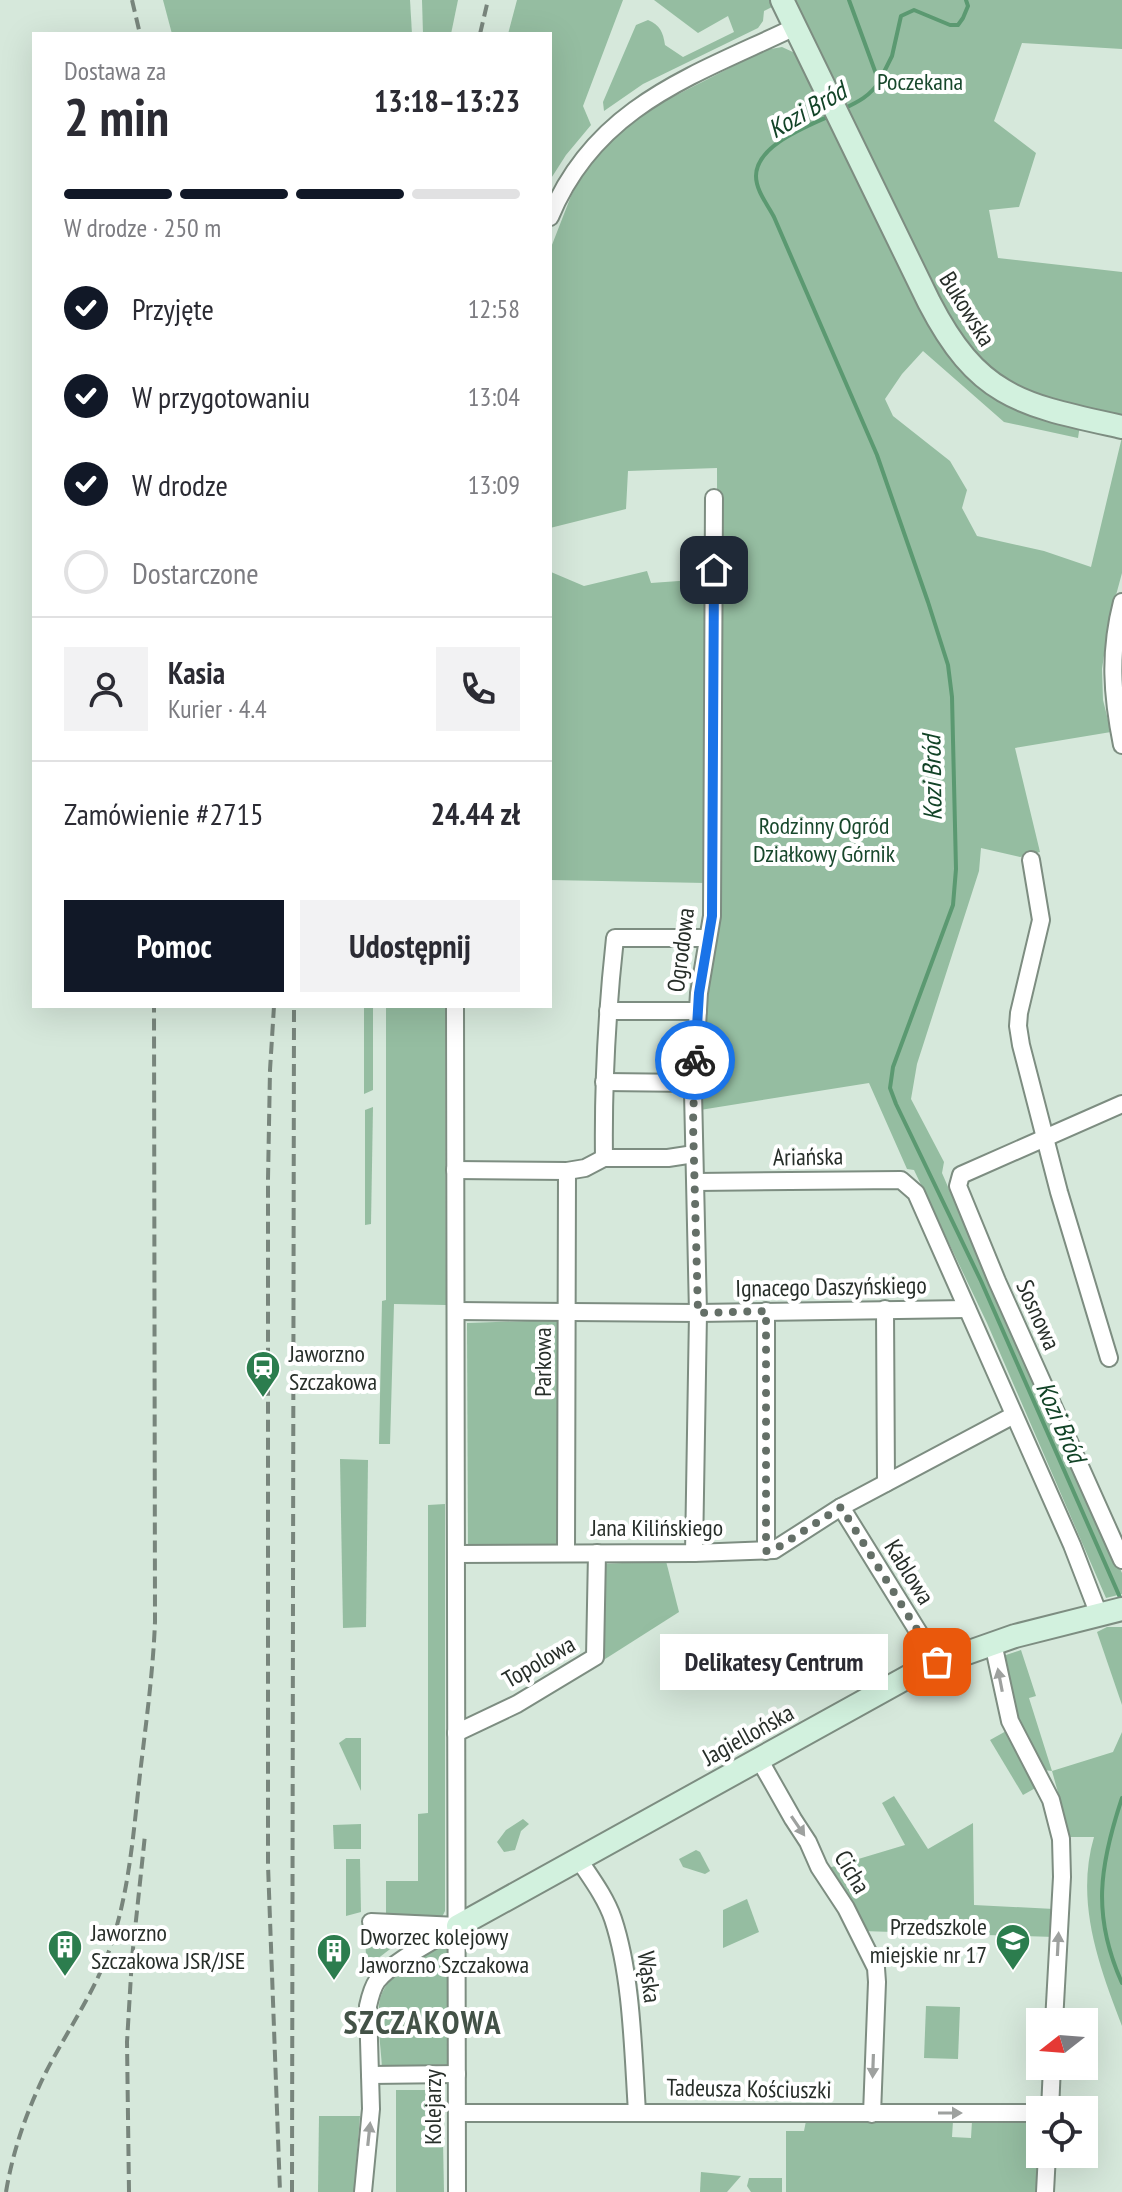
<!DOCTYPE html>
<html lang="pl">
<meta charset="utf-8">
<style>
body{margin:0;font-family:"PT Sans Narrow",sans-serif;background:#f2f2f3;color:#2b2b33;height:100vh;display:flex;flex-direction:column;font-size:30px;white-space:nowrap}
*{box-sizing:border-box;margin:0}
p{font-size:26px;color:#7c7c81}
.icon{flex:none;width:44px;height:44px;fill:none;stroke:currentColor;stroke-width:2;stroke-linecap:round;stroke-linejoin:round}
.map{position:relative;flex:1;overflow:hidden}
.details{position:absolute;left:32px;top:32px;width:520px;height:976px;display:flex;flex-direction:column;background:#fff;border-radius:0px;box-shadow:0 8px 32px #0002}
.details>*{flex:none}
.needle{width:52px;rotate:253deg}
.controls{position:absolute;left:1026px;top:2008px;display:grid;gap:16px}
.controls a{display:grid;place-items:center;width:72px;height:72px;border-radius:0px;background:#fff;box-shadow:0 8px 32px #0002;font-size:40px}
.pin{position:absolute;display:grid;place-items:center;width:68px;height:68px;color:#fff;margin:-34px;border-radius:16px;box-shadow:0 4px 12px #0006}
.courier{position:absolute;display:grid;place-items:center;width:80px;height:80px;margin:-40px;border:6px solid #1a73e8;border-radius:50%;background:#fff;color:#222;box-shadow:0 2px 10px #0007}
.bubble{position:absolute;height:56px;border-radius:0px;background:#fff;box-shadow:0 8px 32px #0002;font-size:26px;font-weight:700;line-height:56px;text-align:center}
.summary em{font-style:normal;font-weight:700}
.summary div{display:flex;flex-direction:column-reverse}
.summary{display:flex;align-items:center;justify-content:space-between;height:136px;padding:0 32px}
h1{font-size:52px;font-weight:700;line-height:60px}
.bar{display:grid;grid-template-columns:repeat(4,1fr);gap:12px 8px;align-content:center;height:96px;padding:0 32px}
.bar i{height:10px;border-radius:6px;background:#e1e1e2}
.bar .selected{background:#111827}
.bar p{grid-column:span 4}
.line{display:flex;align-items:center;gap:20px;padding:0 32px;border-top:2px solid #e1e1e2}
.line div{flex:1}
.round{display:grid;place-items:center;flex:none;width:84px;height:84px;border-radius:0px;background:#f2f2f3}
ol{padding:0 32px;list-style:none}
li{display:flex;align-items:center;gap:24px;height:88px}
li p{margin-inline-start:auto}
li .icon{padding:8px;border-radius:50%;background:#111827;color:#fff;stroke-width:4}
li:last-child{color:#7c7c81}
li i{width:44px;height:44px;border:4px solid #e1e1e2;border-radius:50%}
.action{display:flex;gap:16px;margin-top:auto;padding:16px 32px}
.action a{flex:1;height:92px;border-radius:0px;background:#111827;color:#fff;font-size:32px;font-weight:700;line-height:92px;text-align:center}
.action a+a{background:#f2f2f3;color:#2b2b33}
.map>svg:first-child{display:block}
</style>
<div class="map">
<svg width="1122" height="2192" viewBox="0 0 1122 2192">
<rect width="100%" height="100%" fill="#d6e8db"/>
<g fill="#95bda1">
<polygon points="163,0 410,0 412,34 172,34"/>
<polygon points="422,0 458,0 451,34 423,34"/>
<polygon points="517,0 623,0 583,106 591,125 566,155 550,180 550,34 508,34"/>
<path d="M654 0H786L764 11 763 21 758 28 643 84 604 111 603 102 636 25 648 20C660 25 663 32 665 45L683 57 734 32 728 16 698 33Z"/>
<polygon points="795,0 1122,0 1122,49 1022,43 994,121 1036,153 1019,207 989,210 998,258 1122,272 1122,421 1010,388 962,345 797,13"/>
<polygon points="782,47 795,53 806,66 950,354 1080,425 1078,438 1004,422 923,351 902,374 885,399 893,416 950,461 967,490 962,508 977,536 1044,551 1091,567 1122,437 1122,573 1109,621 1102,669 1103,700 1111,732 1015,748 1040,852 1020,857 981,848 979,871 917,1064 911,1099 944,1162 942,1173 961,1217 1122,1573 1122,1594 1106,1598 987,1323 914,1170 907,1169 869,1083 700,1110 705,982 718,918 717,468 628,471 626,509 550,528 550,250 571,196 583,172 600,152 620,131 647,110 765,50"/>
<polygon points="550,570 551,572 584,586 647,571 651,583 707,579 706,883 550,880"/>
<polygon points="364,1006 373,1006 373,1090 364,1094"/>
<polygon points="386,1006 445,1006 446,1305 394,1304 390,1444 379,1444 382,1301 386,1300"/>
<polygon points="373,1107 371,1224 365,1225 365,1110"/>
<polygon points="558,1320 560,1546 468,1547 467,1323"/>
<polygon points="340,1459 368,1460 366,1627 343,1628"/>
<polygon points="445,1504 445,1911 442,1917 386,1914 386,1881 418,1881 418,1814 428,1813 428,1505"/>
<polygon points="666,1561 679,1612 602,1661 600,1564"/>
<polygon points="1107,1627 1122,1627 1122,1705 1097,1632"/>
<path d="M1021 1650 1036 1696 1029 1698 1052 1771 1113 1752 1122 1732V2026C1099 1966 1075 1902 1094 1837H1068L1066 1821 1052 1771 1043 1770 1017 1720 1003 1656Z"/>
<polygon points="1008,1730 1039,1786 1023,1795 990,1740"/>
<polygon points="346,1738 361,1738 361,1791 339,1743"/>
<polygon points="894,1796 928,1849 973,1823 974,1905 1054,1909 1054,1937 862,1931 825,1869 905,1845 882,1803"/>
<polygon points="523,1819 529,1824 521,1831 515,1850 504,1852 497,1842 506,1830"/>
<polygon points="361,1824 361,1849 334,1849 333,1825"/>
<polygon points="696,1850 700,1852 710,1871 705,1874 683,1867 679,1859"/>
<polygon points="346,1859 360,1859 361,1912 346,1916"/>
<polygon points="747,1899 759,1932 723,1948 723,1910"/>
<path d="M377 1929 402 1930 407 1936 372 1963 369 1962C363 1952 365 1934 377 1929Z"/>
<path d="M450 1939 449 2064 382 2068C381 2048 377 2025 379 2005 383 1971 425 1955 450 1939Z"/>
<polygon points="926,2006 960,2007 958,2059 924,2058"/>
<polygon points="396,2090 442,2090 444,2192 396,2192"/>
<polygon points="319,2116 360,2116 354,2192 318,2192"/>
<path d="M806 2121H953L952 2137 971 2138 972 2121 1036 2122C1043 2142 1037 2171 1037 2192H786V2131H804Z"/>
<polygon points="701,2172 741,2176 727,2192 700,2192"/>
<polygon points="749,2178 782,2178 782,2192 751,2192 747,2186"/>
</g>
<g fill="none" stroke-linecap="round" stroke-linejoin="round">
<g stroke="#5b9971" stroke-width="4">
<polyline points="880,80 892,56 901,16 914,10 950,25 958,25 963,18 968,6 966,0"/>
<path d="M843 109C858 102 870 96 879 82L849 0"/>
<path d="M832 115C808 126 756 145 756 176 756 191 768 205 774 217L877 455 928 602 948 665 952 697 956 869 953 905 893 1067 890 1088 896 1104 981 1281 1122 1602"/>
<path d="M1122 1798C1099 1867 1092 1916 1122 1983"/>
</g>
<defs>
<g id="street">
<path d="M550 217C596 105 695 75 795 27"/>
<path d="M1122 602C1109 652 1112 695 1122 745"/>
<polyline points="1031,860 1041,920 1019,1013 1018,1026 1021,1045 1059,1192 1109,1358"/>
<polyline points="455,1006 457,2192"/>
<polyline points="608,1011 698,1011"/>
<polyline points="604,1082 694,1083"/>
<polyline points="1122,1104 961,1175 958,1186 997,1281 1122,1560"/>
<path d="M604 1158C603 1084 607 1011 615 938H708"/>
<polyline points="455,1170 567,1171 585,1168 604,1158 668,1158 694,1154"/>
<polyline points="696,1182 901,1180 916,1193 1072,1545 1099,1615"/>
<polyline points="885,1309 886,1483"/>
<polyline points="457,1311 698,1313 967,1309"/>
<polyline points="766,1311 766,1551"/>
<polyline points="841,1507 937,1662"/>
<polyline points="566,1553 567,1171"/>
<polyline points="694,1553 698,1313 693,1092 699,993 712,916 714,498"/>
<polyline points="457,1554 694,1553 774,1550 841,1507 1014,1415"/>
<polyline points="993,1643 1010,1721 1051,1800 1061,1839 1062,1877 1054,2022"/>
<polyline points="456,1733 517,1704 595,1657 597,1553"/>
<polyline points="759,1759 793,1819 808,1842 819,1867 846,1908 876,1968 877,1982 872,2114"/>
<path d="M579 1860C591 1878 606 1898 613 1919 632 1976 633 2052 637 2112"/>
<polyline points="371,1922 458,1926"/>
<polyline points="370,2075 457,2074"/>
<polyline points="1050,2110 1052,2066"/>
<polyline points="457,2113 1040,2113"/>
<path d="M363 2192 371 2109 368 2006C370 1997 372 1988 377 1981 393 1961 435 1940 458 1926"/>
<polyline points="1045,2192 1047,2154"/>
</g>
<g id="secondary">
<path d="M782 0 929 302C979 399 1023 405 1122 427"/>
<polyline points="458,1926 924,1668 1015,1636 1122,1609"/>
</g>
</defs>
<use href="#street" stroke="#7d8d81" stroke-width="20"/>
<use href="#secondary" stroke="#7d8d81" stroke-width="26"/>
<use href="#street" stroke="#fff" stroke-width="16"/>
<use href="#secondary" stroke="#d2f1de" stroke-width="22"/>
<g stroke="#78857c" stroke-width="4" stroke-dasharray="12 6" stroke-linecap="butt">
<polyline points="132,0 140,34"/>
<polyline points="480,34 488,0"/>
<polyline points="274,1006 270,1070 268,1179 268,1865 280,2192"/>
<path d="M6 2192C13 2150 27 2110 46 2072 66 2033 90 1999 106 1959 129 1899 133 1836 140 1774 146 1723 153 1673 155 1622L154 1006"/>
<polyline points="129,2192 127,2042 132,1958 145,1835"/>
<polyline points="292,2192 294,1006"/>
</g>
</g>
<defs><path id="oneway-solid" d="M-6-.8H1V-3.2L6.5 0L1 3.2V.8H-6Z" transform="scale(2)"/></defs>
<g fill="#9ea19f">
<use href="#oneway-solid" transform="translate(1000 1680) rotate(-101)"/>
<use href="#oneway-solid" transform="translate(798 1826) rotate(56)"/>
<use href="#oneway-solid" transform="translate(1058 1944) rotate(-87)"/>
<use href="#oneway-solid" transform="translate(873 2066) rotate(92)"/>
<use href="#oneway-solid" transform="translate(950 2113)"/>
<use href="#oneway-solid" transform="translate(369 2134) rotate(-84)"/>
</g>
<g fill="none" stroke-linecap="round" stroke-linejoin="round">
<polyline stroke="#646f67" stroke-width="8" stroke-dasharray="0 14.4" points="695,1060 693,1123 698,1313 766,1311 766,1551 774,1550 841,1507 937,1662"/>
<polyline stroke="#1a73e8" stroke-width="10" points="695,1060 699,993 712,916 714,570"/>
</g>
<defs>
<symbol id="station-pin" viewBox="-11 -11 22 30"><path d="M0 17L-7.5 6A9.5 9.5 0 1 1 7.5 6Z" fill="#2c7d4e" stroke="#fff"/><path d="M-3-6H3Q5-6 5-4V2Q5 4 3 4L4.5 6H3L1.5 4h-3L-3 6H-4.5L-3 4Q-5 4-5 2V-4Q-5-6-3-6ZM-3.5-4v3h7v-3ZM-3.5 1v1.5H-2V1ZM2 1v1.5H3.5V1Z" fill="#fff"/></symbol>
<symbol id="school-pin" viewBox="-11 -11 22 30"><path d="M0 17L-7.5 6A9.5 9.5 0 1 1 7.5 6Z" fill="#2c7d4e" stroke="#fff"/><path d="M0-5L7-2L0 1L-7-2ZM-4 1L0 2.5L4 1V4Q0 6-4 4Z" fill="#fff"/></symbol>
<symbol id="building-pin" viewBox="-11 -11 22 30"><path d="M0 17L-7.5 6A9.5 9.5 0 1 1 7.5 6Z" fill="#2c7d4e" stroke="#fff"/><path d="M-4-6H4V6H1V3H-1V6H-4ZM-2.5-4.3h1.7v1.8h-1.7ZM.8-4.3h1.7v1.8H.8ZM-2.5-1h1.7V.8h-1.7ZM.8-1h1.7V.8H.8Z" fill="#fff"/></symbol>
</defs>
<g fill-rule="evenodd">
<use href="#station-pin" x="243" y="1348" width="40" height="54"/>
<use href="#school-pin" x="993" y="1921" width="40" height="54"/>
<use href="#building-pin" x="45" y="1927" width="40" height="54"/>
<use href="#building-pin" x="314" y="1931" width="40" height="54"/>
</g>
<g text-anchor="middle" stroke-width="8" stroke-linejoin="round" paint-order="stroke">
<g font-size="24" fill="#18482c" stroke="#fff">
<text x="920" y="90">Poczekana</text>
<text x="824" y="834">Rodzinny Ogród<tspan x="824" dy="28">Działkowy Górnik</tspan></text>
</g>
<g font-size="24" fill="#272e29" stroke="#fff">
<text transform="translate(967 309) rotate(58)" y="8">Bukowska</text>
<text transform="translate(681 950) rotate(-83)" y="8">Ogrodowa</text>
<text transform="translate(808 1157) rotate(-1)" y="8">Ariańska</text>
<text transform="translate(831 1287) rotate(-1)" y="8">Ignacego Daszyńskiego</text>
<text transform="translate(1038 1315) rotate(66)" y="8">Sosnowa</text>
<text transform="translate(543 1362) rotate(-90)" y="8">Parkowa</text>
<text x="657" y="1536">Jana Kilińskiego</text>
<text transform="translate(909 1572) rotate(58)" y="8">Kablowa</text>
<text transform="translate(539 1662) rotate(-30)" y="8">Topolowa</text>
<text transform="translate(748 1735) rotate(-29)" y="8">Jagiellońska</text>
<text transform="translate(852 1872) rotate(59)" y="8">Cicha</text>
<text transform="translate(649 1977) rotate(82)" y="8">Wąska</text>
<text transform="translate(749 2089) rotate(1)" y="8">Tadeusza Kościuszki</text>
<text transform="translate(433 2107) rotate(-90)" y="8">Kolejarzy</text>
</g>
<g font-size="24" fill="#272e29" stroke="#fff" text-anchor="start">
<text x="289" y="1362">Jaworzno<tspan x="289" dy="28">Szczakowa</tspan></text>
<text x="987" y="1935" text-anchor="end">Przedszkole<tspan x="987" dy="28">miejskie nr 17</tspan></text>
<text x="91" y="1941">Jaworzno<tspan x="91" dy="28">Szczakowa JSR/JSE</tspan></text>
<text x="360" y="1945">Dworzec kolejowy<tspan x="360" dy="28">Jaworzno Szczakowa</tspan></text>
</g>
<g font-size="26" font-style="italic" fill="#124327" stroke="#fff">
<text transform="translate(807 110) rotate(-30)" y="9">Kozi Bród</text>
<text transform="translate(932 778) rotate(-91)" y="9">Kozi Bród</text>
<text transform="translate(1061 1422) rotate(66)" y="9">Kozi Bród</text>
</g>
<g font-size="32" font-weight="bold" letter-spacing="2" fill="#435247" stroke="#fff">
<text x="423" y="2034">SZCZAKOWA</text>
</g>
</g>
</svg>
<div class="controls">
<a><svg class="needle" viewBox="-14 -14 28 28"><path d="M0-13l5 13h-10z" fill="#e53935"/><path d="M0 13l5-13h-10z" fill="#7c7c81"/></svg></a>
<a><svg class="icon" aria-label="locate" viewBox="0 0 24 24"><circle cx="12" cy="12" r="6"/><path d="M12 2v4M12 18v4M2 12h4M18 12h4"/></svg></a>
</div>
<div class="pin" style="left:937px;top:1662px;background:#ea580c"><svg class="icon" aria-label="bag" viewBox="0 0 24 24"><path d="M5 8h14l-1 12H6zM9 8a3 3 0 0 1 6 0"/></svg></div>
<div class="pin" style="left:714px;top:570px;background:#1f2937"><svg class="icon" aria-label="home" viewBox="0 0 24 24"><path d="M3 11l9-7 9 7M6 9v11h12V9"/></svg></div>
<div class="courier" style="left:695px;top:1060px"><svg class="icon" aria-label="bike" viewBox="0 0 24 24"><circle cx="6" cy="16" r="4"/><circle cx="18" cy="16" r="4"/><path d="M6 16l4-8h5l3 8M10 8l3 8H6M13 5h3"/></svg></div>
<div class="bubble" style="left:660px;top:1634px;width:228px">Delikatesy Centrum</div>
<section class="details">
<div class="summary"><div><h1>2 min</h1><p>Dostawa za</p></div><em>13:18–13:23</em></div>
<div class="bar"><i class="selected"></i><i class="selected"></i><i class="selected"></i><i></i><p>W drodze · 250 m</p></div>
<ol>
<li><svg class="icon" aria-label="check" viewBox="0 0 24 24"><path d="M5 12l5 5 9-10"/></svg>Przyjęte<p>12:58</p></li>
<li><svg class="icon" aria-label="check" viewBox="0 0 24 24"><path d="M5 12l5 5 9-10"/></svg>W przygotowaniu<p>13:04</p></li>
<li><svg class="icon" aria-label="check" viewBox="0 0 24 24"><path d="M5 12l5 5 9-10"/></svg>W drodze<p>13:09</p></li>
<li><i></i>Dostarczone</li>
</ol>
<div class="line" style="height:144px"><a class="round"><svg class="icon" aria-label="person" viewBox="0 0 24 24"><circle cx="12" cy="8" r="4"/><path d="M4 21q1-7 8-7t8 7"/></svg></a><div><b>Kasia</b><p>Kurier · 4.4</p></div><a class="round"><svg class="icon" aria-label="phone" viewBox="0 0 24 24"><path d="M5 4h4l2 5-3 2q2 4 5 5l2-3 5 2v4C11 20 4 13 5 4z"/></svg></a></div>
<div class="line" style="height:104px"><div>Zamówienie #2715</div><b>24.44 zł</b></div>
<div class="action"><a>Pomoc</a><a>Udostępnij</a></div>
</section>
</div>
